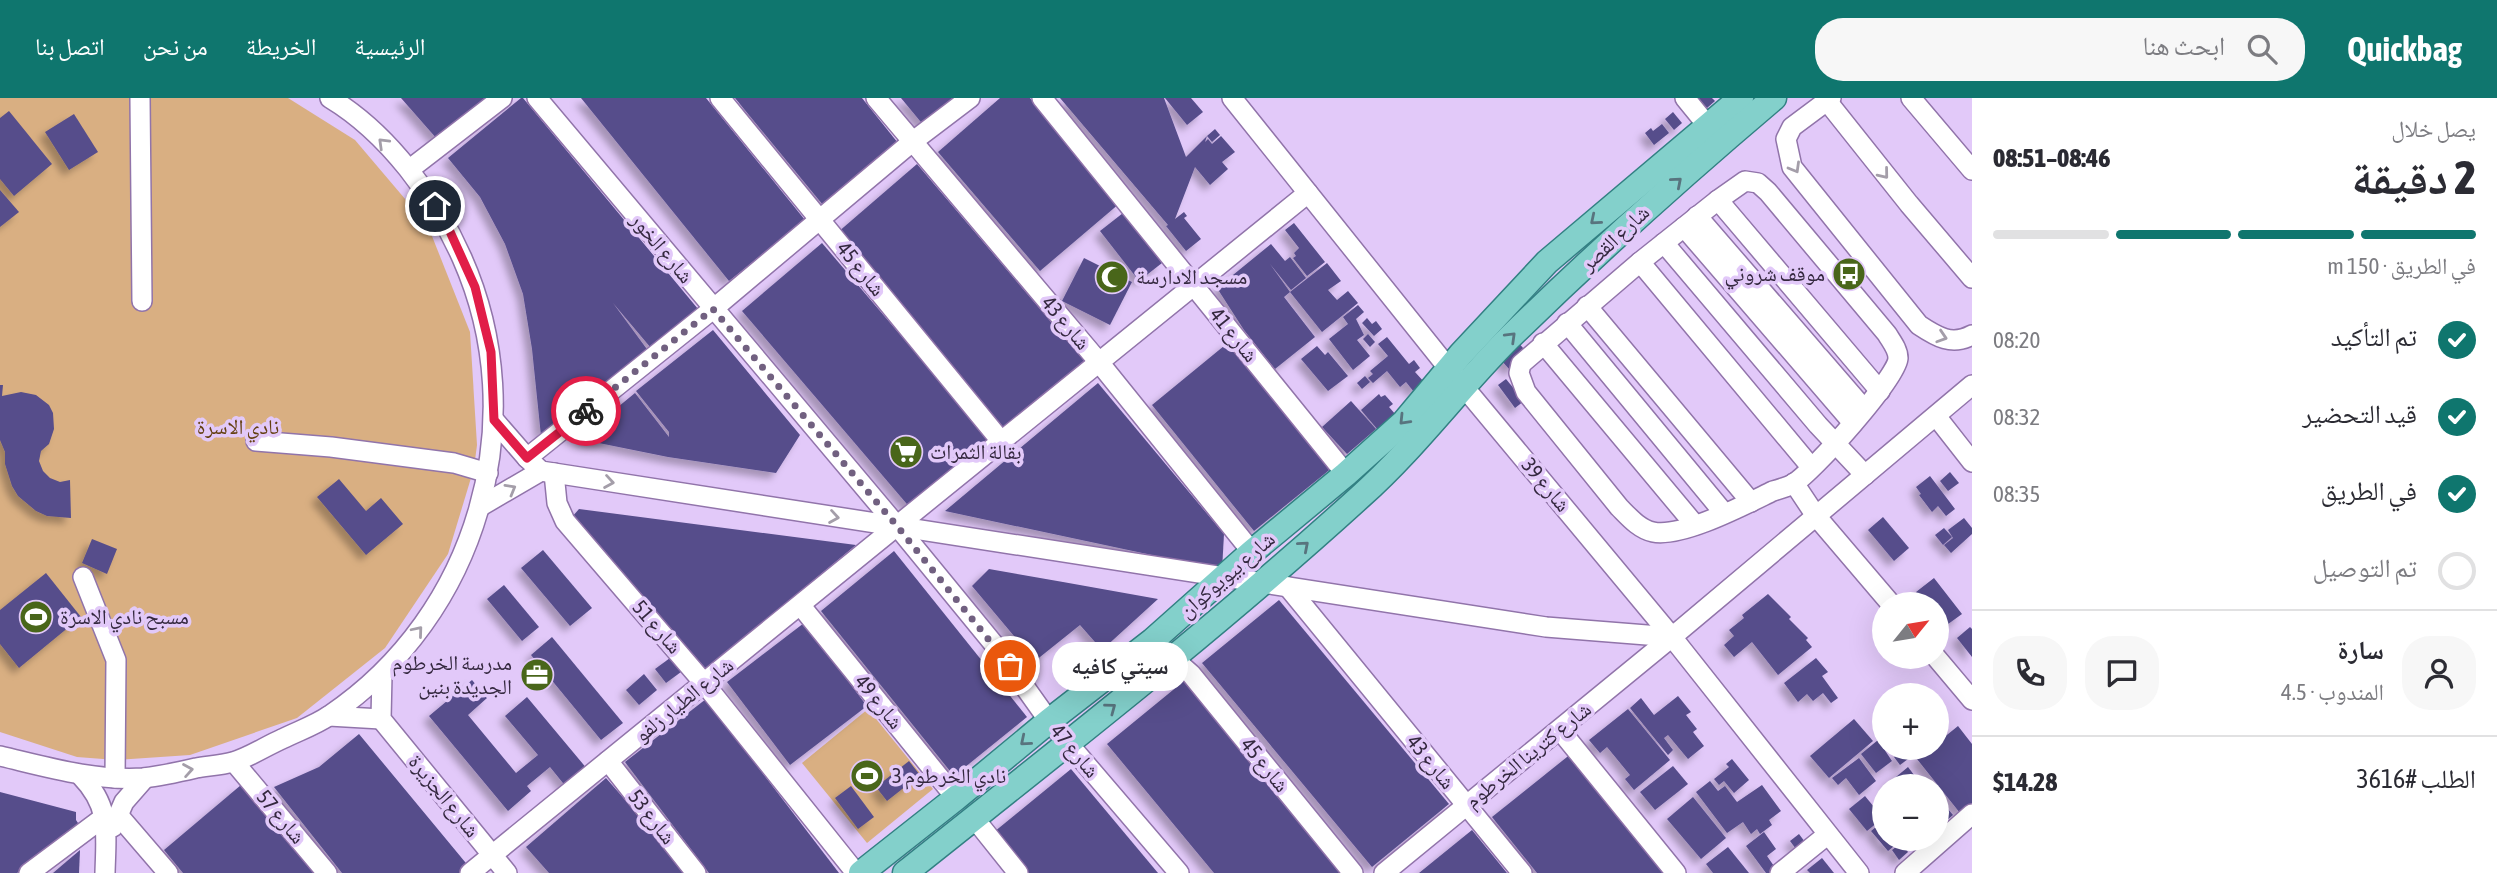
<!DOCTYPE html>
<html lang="ar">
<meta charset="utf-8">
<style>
body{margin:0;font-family:"Asap Condensed","Noto Naskh Arabic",sans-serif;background:#f7f7f7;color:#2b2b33;direction:rtl;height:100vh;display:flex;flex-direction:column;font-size:26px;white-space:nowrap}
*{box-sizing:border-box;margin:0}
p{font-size:23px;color:#7c7c81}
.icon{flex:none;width:38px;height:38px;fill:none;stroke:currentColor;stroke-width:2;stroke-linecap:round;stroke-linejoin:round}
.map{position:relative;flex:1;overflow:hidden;direction:ltr}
.side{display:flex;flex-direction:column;background:#fff;width:525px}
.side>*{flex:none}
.needle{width:46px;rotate:60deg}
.controls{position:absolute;left:1872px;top:494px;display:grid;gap:14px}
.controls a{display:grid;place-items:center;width:77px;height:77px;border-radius:50%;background:#fff;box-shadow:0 7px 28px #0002;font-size:35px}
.pin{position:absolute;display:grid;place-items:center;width:60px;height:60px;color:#fff;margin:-30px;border:4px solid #fff;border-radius:50%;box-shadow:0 2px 7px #0007}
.courier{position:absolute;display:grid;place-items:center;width:70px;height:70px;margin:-35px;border:5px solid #e11d48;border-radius:50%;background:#fff;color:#222;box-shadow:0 2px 9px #0007}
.bubble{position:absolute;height:49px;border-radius:24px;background:#fff;box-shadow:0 7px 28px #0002;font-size:23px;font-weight:800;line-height:49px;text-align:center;direction:rtl}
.overview em{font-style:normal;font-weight:800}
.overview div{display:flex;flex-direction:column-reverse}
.overview{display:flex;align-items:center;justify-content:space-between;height:119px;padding:0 21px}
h1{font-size:46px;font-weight:800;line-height:52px}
.bar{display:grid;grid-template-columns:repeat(4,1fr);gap:10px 7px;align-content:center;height:84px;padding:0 21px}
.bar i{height:9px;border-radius:5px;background:#e1e1e2}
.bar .current{background:#0f766e}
.bar p{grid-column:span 4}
.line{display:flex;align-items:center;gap:18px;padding:0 21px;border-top:2px solid #e1e1e2}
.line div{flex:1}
.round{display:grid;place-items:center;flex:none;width:74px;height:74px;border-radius:28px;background:#f7f7f7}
ol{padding:0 21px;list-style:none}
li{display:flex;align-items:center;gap:21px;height:77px}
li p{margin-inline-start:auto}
li .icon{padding:7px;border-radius:50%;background:#0f766e;color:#fff;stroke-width:4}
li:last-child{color:#7c7c81}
li i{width:38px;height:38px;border:4px solid #e1e1e2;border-radius:50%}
header{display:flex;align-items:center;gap:42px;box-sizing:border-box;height:98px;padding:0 35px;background:#0f766e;color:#fff}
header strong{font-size:33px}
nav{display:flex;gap:38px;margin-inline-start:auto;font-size:24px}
.search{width:490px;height:63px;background:#f7f7f7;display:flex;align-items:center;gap:18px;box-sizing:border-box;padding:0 24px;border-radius:28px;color:#7c7c81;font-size:26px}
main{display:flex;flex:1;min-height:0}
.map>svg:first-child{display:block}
</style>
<header>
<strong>Quickbag</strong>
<div class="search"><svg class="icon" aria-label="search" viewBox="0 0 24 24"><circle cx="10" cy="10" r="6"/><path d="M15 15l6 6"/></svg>ابحث هنا</div>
<nav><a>الرئيسية</a><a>الخريطة</a><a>من نحن</a><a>اتصل بنا</a></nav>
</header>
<main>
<section class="side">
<div class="overview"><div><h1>2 دقيقة</h1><p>يصل خلال</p></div><em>08:46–08:51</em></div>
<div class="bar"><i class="current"></i><i class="current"></i><i class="current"></i><i></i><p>في الطريق · 150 m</p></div>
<ol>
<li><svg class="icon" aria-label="check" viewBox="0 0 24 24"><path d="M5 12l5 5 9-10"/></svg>تم التأكيد<p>08:20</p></li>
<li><svg class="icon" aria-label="check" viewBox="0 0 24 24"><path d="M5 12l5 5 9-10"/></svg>قيد التحضير<p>08:32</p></li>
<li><svg class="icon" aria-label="check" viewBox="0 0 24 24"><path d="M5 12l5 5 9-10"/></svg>في الطريق<p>08:35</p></li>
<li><i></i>تم التوصيل</li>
</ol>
<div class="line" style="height:126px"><a class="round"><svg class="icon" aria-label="person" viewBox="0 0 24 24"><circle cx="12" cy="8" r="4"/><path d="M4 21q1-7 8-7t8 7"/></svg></a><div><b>سارة</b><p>المندوب · 4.5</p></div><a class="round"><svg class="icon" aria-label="chat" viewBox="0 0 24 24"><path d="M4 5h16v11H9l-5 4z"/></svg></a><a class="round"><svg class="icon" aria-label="phone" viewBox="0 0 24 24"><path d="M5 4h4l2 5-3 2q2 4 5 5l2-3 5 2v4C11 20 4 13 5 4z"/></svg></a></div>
<div class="line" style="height:91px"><div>الطلب #3616</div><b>$14.28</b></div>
</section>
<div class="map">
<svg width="1972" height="775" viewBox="0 0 1972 775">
<defs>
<filter id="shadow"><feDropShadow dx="-6" dy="6" stdDeviation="3.5" flood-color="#0004"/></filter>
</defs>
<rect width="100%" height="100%" fill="#e2c9f9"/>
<g fill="#d9af82">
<polygon points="0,0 288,0 355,42 428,128 470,234 477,347 474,370 448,456 385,550 297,620 190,657 116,662 77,659 0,634"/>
<polygon points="868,611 933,691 867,745 802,665"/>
</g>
<g fill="#564d8b" filter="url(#shadow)">
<polygon points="401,0 490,0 437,41"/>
<polygon points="521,0 523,0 698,211 651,250 613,205 649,254 541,338 532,251 523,196 505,146 480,99 448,60"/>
<polygon points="581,0 706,0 805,122 729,183"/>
<polygon points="735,0 862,0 898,45 823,107"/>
<polygon points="901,0 961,0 925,29"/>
<polygon points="1000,0 1030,0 1120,105 1040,173 938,54"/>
<polygon points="1060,0 1164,0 1186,59 1207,38 1205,44 1208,41 1212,46 1221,38 1235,54 1222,64 1228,71 1210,87 1195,69 1175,121 1184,114 1187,118 1184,120 1201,141 1186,153 1166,128 1168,127"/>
<polygon points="1165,0 1191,0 1203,14 1187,27"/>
<polygon points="1698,0 1712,0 1715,3 1707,10"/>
<polygon points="9,13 52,66 14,98 0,81 0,20"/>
<polygon points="1673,14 1682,25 1674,32 1665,21"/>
<polygon points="74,16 98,54 69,72 45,34"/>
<polygon points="1662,26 1669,35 1654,47 1645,35 1651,30 1653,33"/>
<polygon points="1215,31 1220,37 1212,44 1207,38"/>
<polygon points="917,66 1087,266 1007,334 837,135"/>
<polygon points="0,92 19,114 0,129"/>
<polygon points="1123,115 1162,165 1139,183 1100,133"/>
<polygon points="1294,125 1325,164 1307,178 1293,160 1296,158 1294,155 1299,150 1285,132"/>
<polygon points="822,145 992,344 912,412 742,213"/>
<polygon points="1271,146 1285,163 1290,159 1306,180 1291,192 1270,166 1290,194 1284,199 1315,239 1275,271 1244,232 1217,190"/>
<polygon points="1084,160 1132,184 1110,227 1062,203"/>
<polygon points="1327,165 1341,183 1328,192 1337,202 1348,193 1358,205 1322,234 1290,194"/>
<polygon points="1358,207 1364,214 1356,221 1364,237 1357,242 1370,258 1353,272 1329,241 1348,226 1343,219"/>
<polygon points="1367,220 1372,226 1376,223 1382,231 1374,238 1362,225"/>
<polygon points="713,232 800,337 776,375 668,359 579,341 635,295 669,339 669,334 636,293"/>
<polygon points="1368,236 1375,244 1370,249 1363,241"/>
<polygon points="1387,239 1409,266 1414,262 1420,270 1415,274 1425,285 1414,294 1406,284 1400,289 1387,273 1373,285 1368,280 1373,276 1370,273 1388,258 1378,246"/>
<polygon points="1230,243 1333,369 1254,433 1152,307"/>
<polygon points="1518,244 1528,256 1510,272 1500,261"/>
<polygon points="1317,248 1325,257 1328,254 1348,278 1328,293 1301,261"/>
<polygon points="1365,278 1370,284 1362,291 1357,285"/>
<polygon points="1506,281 1524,303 1515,310 1498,287"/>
<polygon points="1098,285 1224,436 1222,472 945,413"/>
<polygon points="0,287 3,287 2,298 21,294 36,297 49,307 53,315 54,331 49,346 41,353 39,363 43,373 50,380 60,384 70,382 71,420 47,418 36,413 18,398 12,388 5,366 5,354 0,342"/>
<polygon points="1379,296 1381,299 1385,297 1393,306 1389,309 1396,317 1378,332 1361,312"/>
<polygon points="1351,303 1376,331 1347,356 1322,329"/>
<polygon points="1950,374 1959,385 1948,393 1940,383"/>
<polygon points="1930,378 1955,411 1946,418 1938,408 1932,414 1919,397 1921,396 1916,389"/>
<polygon points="339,381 366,413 381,400 403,426 366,457 317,399"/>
<polygon points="579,411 856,447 706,571 572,419"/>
<polygon points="1883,419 1909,450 1894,463 1868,432"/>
<polygon points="1964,420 1972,430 1972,436 1951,455 1944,447 1953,440 1948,432"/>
<polygon points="1944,430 1952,439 1943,447 1935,437"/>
<polygon points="92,441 117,451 107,476 82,465"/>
<polygon points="543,452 592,510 570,528 521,470"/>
<polygon points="894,453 1027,619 954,678 821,513"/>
<polygon points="989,471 1063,484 1158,501 1102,552 1080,527 1035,563 972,488"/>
<polygon points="46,475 81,519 19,570 0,546 0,512"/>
<polygon points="1934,480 1962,516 1944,529 1937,521 1937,506 1925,506 1916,494"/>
<polygon points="504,487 539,529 522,543 487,501"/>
<polygon points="1768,496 1791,519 1789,521 1808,540 1806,542 1812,549 1778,577 1752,544 1734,559 1724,547 1734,538 1729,532 1744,520 1742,517"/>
<polygon points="1279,502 1449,706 1372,769 1202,565"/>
<polygon points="804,525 867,608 790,667 727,584"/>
<polygon points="1970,529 1972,531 1972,559 1957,540"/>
<polygon points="552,539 623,625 601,642 531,557"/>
<polygon points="670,560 681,574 666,585 655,571"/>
<polygon points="1816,560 1828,574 1822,578 1838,600 1831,605 1823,595 1813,603 1807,596 1798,604 1784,585"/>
<polygon points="644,576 657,592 639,607 626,592"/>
<polygon points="472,582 487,600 468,617 516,675 538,657 505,618 527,599 588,672 567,690 550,669 527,688 531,693 508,713 429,618"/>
<polygon points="1184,583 1343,775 1214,775 1107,646"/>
<polygon points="1678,598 1691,614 1686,617 1697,631 1693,634 1704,648 1688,661 1668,637 1664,640 1673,652 1668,657 1630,610 1641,600 1654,617"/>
<polygon points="706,601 839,775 709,775 625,664"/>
<polygon points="1628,611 1670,662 1634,692 1625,681 1630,677 1607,649 1600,655 1589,642"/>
<polygon points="1854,621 1873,643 1829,680 1810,658"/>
<polygon points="1958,628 1972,646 1972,705 1960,715 1917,661 1932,649 1937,649 1937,645"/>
<polygon points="359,636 470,770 464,775 342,775 274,689 319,669"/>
<polygon points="1878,642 1892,663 1876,675 1861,656"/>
<polygon points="1902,653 1908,661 1900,667 1894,659"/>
<polygon points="1572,655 1668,775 1537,775 1492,719"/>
<polygon points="1859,660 1876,683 1859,697 1846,680 1838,687 1832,680"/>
<polygon points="1732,661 1749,682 1734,695 1724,683 1719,687 1714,681 1729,669 1726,666"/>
<polygon points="909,663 920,677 887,703 876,689"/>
<polygon points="1673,668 1688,686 1655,712 1640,694"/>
<polygon points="1908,669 1921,686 1885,688"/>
<polygon points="1071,671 1158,775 1029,775 994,734"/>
<polygon points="606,680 689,775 549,775 526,749"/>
<polygon points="1710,683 1718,693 1725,688 1737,704 1762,687 1781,713 1769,722 1772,727 1760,736 1757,731 1751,736 1743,724 1727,735 1696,694"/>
<polygon points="241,687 314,775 183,775 164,752"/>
<polygon points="851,688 874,719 858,731 835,700"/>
<polygon points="0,694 76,714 76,722 80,728 17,775 0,775"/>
<polygon points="1865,698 1883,720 1867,733 1849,711"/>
<polygon points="1937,698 1953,717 1944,725 1937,717"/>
<polygon points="1693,699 1726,740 1701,761 1667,721"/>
<polygon points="1883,723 1885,740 1897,740 1899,744 1888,753 1871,733"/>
<polygon points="1472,732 1507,775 1419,775"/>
<polygon points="1764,734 1776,751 1767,758 1776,771 1770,775 1766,775 1746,748"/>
<polygon points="1799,736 1805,744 1796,751 1790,743"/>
<polygon points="1901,745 1908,754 1899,762 1892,752"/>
<polygon points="1728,749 1749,775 1713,775 1706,766"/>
<polygon points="80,752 79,775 53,775"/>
<polygon points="1822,760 1834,775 1810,775 1807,772"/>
</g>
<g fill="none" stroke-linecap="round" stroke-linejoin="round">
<defs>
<g id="minor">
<polyline points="140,0 142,203"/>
<polyline points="537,0 897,428 997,550 1049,623 1179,775"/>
<polyline points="720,0 1001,343"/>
<polyline points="876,0 1098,263 1252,454"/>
<polyline points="1042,0 1346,376"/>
<polyline points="1232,0 1449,271 1672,539 1859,775"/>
<polyline points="1685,0 1707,27"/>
<path d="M1831 0 1792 29 1786 41 1792 69 1919 227C1937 239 1952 248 1972 237"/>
<polyline points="1911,0 1972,72"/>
<polyline points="1827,3 1909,106 1972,180"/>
<polyline points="410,71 502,0"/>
<path d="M1745 83 1758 85 1768 94 1887 236C1891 243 1898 251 1898 260 1898 279 1812 375 1793 386 1787 389 1780 391 1773 393 1746 406 1682 440 1653 434 1639 431 1629 419 1619 409L1526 294 1519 275 1521 266 1640 164 1718 102Z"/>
<polyline points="1718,102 1880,293"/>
<polyline points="1697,118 1864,311"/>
<polyline points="1684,129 1853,325"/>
<polyline points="1664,145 1818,327 1865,377"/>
<polyline points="1640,164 1811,369"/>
<polyline points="1587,208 1751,404"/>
<polyline points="1567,225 1724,415"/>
<polyline points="1543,245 1695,427"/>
<polyline points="1936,318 1972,364"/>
<polyline points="494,322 527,360 541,373 1546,529 1672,539"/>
<polyline points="256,343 331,349 454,365 488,375"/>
<polyline points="527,360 713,211 912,44 970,0"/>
<polyline points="554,375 557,405 565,423 704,585 856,775"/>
<polyline points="1794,385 1816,418 1891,506"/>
<polyline points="481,408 541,373"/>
<polyline points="83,479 116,562 115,680"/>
<polyline points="1288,489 1522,775"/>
<polyline points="801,508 956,700"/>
<polyline points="1935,558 1972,602"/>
<polyline points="1174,561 1191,576 1353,775"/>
<polyline points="382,576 381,621 507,775"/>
<polyline points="329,618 381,621"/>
<polyline points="1560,632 1676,775"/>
<path d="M0 658C47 669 94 683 143 680 161 678 179 674 196 670 208 668 221 667 233 664 250 659 266 648 282 641 298 633 316 627 330 617 478 517 534 322 462 160 435 99 388 35 330 0"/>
<polyline points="608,663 696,775"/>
<polyline points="234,664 327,775"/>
<path d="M81 678C111 709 106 735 105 775"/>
<polyline points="119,718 168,775"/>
<polyline points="974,720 1018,775"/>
<polyline points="113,729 124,704 145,680"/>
<polyline points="29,775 104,719"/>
<path d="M470 775C749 549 1028 320 1308 95"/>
<polyline points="1384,775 1672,539 1972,287"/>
<polyline points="1780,775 1827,737"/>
<polyline points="1905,775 1972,716"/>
</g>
<g id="major">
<polyline points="861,775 956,700 1049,623 1152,543 1252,454 1346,376 1404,324 1461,256 1547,164 1741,0"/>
<path d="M905 775C1059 652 1215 531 1361 398 1415 350 1458 291 1509 240 1594 157 1683 77 1774 0"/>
</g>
</defs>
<use href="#minor" stroke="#9174aa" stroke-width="22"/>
<use href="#major" stroke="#328083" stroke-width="27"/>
<use href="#minor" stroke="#fff" stroke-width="19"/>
<use href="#major" stroke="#83d0cb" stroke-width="24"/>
</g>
<defs><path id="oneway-chevron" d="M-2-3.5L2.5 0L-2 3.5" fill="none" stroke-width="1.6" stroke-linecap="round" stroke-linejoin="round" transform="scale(1.75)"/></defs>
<g stroke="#a49ea9">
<use href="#oneway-chevron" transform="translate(383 45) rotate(-136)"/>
<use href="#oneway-chevron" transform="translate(1795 70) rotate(60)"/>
<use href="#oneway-chevron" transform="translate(1884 76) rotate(51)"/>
<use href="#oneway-chevron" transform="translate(1942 239) rotate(18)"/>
<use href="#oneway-chevron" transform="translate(609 384) rotate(9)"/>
<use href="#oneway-chevron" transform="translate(511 391) rotate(-30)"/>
<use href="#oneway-chevron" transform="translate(834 419) rotate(9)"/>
<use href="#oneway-chevron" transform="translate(418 533) rotate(-50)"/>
<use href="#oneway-chevron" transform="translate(188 672) rotate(-10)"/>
</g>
<g stroke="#58747e">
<use href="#oneway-chevron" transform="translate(1677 84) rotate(-41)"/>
<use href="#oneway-chevron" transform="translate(1595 122) rotate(140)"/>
<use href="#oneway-chevron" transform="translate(1511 239) rotate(-44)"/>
<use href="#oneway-chevron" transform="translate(1404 322) rotate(134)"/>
<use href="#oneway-chevron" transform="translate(1304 448) rotate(-41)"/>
<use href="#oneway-chevron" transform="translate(1111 610) rotate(-37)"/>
<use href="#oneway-chevron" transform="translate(1025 643) rotate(140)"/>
</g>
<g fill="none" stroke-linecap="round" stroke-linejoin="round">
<polyline stroke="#716080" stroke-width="7" stroke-dasharray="0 12.6" points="586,313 713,211 897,428 1010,568"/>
<polyline stroke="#e11d48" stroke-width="9" points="435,108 447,127 475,189 491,254 494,322 527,360 586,313"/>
</g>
<defs>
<symbol id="bus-disc" viewBox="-11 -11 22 22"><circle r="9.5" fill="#49661a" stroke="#e2c9f9"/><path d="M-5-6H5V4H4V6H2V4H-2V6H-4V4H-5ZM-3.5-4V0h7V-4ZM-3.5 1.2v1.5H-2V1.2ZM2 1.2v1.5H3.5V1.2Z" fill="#fff"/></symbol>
<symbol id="mosque-disc" viewBox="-11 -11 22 22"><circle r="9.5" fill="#49661a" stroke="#e2c9f9"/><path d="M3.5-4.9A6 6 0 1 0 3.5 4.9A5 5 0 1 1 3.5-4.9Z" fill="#fff"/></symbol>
<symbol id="supermarket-disc" viewBox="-11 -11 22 22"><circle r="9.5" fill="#49661a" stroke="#e2c9f9"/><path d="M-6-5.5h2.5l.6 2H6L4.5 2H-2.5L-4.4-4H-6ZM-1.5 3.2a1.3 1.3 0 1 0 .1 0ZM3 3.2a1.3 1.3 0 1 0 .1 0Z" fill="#fff"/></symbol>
<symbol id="stadium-disc" viewBox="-11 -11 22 22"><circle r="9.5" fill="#49661a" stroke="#e2c9f9"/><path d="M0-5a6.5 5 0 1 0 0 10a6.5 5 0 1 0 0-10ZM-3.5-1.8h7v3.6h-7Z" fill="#fff"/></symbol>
<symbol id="office-disc" viewBox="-11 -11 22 22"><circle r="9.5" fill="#49661a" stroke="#e2c9f9"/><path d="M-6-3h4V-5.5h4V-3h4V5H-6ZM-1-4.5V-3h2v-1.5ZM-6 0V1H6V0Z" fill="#fff"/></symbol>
</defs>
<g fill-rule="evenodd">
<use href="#bus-disc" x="1830" y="157" width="38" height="38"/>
<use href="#mosque-disc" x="1093" y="160" width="38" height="38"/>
<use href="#supermarket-disc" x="887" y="335" width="38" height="38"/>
<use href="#stadium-disc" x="17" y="500" width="38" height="38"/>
<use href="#office-disc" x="518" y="558" width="38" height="38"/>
<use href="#stadium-disc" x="848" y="659" width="38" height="38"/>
</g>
<g text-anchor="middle" stroke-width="7" stroke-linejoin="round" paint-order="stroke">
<g font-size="21" fill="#34283f" stroke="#e2c9f9">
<text transform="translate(1615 140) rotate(-43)" y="7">شارع القصر</text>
<text transform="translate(662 150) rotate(50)" y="7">شارع الخور</text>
<text transform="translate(861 171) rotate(51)" y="7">شارع 45</text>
<text transform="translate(1066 225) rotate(50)" y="7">شارع 43</text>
<text transform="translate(1234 237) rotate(51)" y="7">شارع 41</text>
<text transform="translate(1546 387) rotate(50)" y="7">شارع 39</text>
<text transform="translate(1227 477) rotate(-41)" y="7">شارع بيويوكوان</text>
<text transform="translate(657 529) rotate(49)" y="7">شارع 51</text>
<text transform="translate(684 602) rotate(-39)" y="7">شارع الطيار زلفو</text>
<text transform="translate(879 604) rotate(51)" y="7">شارع 49</text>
<text transform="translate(1075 653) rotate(50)" y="7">شارع 47</text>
<text transform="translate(1528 657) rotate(-39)" y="7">شارع كترينا الخرطوم</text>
<text transform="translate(1431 664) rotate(51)" y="7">شارع 43</text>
<text transform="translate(1265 667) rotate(51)" y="7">شارع 45</text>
<text transform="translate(444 698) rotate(51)" y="7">شارع الجزيرة</text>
<text transform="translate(281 719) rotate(50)" y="7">شارع 57</text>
<text transform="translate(652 719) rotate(52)" y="7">شارع 53</text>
</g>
<g font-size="21" fill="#34283f" stroke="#e2c9f9" text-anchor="start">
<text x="1825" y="183" text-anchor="end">موقف شروني</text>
<text x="1136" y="186">مسجد الادارسة</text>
<text x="930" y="361">بقالة الثمرات</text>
<text x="60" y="526">مسبح نادي الاسرة</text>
<text x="512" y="572" text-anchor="end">مدرسة الخرطوم<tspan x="512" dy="24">الجديدة بنين</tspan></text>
<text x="892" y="685">نادي الخرطوم 3</text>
</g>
<g font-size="21" fill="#633f11" stroke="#e2c9f9">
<text x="238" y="336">نادي الاسرة</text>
</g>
</g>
</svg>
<div class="controls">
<a><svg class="needle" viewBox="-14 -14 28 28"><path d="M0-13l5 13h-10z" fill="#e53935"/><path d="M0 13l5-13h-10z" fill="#7c7c81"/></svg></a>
<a>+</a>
<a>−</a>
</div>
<div class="pin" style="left:1010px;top:568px;background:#ea580c"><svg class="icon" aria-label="bag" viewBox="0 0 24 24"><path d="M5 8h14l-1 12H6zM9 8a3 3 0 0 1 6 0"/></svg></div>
<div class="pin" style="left:435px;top:108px;background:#1f2937"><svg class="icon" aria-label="home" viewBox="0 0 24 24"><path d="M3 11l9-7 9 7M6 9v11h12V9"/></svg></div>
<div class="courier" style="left:586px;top:313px"><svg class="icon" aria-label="bike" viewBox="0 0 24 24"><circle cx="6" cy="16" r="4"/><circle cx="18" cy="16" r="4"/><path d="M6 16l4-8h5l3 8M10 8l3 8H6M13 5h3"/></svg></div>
<div class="bubble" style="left:1052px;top:544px;width:136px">سيتي كافيه</div>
</div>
</main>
